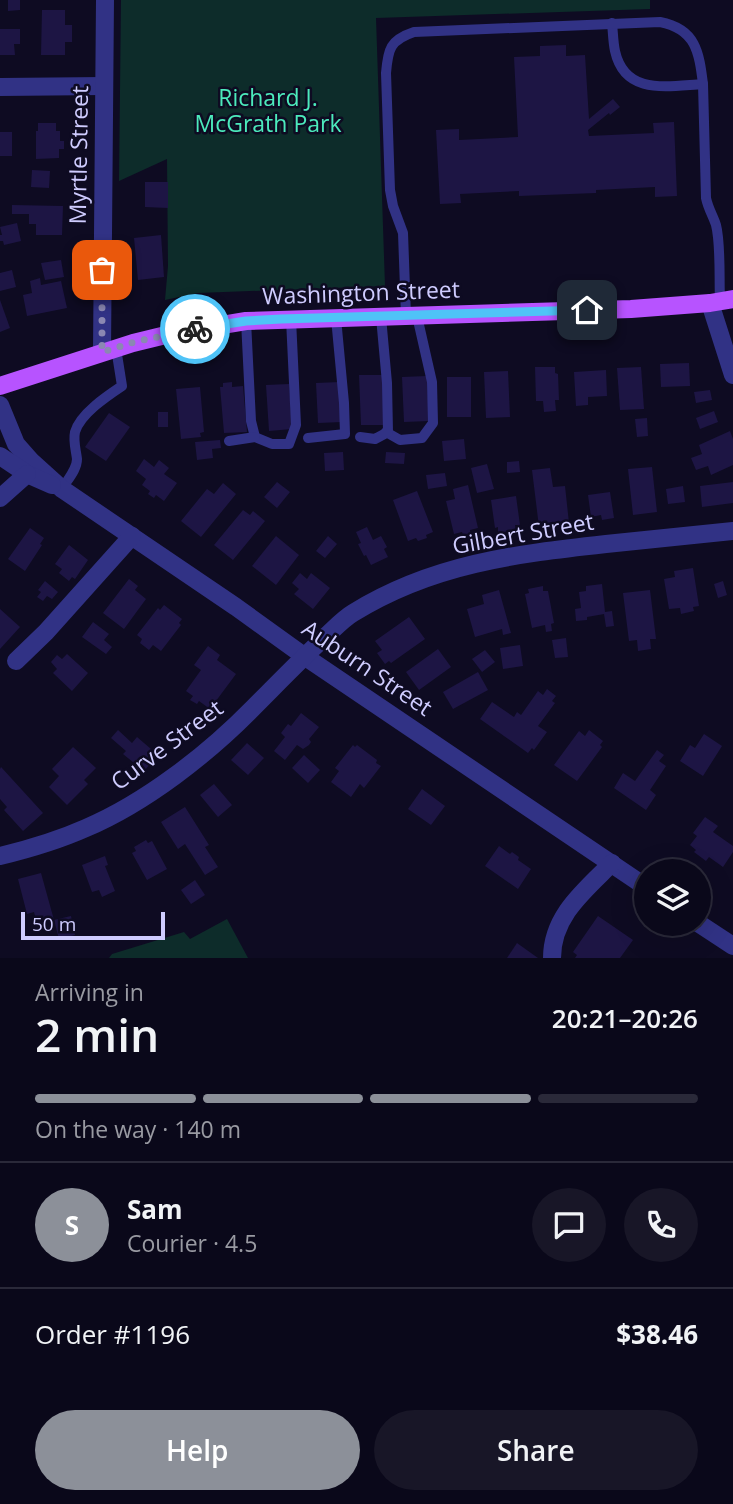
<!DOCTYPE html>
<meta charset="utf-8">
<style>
body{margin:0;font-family:"Open Sans",sans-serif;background:#181627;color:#f1f3f6;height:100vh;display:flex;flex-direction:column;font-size:26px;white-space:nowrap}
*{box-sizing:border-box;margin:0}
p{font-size:23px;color:#999aa2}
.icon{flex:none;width:38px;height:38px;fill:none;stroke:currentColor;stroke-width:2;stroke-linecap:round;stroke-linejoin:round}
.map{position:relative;height:958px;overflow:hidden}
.drawer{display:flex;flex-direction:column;background:#0a081a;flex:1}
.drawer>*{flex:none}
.buttons{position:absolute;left:634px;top:859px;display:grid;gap:14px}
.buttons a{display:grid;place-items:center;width:77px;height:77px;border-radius:50%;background:#0a081a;box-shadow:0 7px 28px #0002,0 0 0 2px #2a2939;font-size:35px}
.scale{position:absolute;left:21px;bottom:18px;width:144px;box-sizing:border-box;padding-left:7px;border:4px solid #cfccff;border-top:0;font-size:19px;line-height:24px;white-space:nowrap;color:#cfccff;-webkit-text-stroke:5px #0e0b22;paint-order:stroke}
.pin{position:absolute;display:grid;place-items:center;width:60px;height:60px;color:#fff;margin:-30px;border-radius:14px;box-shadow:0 4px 10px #0006}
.courier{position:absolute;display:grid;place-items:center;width:70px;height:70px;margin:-35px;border:5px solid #4fc3f7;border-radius:50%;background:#fff;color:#222;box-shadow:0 2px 9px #0007}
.headline em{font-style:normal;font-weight:600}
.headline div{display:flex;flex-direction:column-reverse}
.headline{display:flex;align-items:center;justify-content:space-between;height:119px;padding:0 35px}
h1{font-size:46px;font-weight:600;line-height:52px}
.bar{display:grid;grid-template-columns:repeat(4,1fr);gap:10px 7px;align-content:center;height:84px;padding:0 35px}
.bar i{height:9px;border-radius:5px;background:#2a2939}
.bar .selected{background:#8c9099}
.bar p{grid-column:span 4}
.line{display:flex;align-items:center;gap:18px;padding:0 35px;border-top:2px solid #2a2939}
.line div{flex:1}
.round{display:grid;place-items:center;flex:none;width:74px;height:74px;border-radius:37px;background:#181627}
.action{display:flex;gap:14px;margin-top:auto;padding:14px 35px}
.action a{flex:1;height:80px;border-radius:42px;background:#8c9099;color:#fff;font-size:28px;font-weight:600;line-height:80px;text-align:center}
.action a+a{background:#181627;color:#f1f3f6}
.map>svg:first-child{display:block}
</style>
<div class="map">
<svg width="733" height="958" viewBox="0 0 733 958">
<rect width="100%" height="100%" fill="#0e0b22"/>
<g fill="#0d2c2a">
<polygon points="121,0 650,0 650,9 376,18 385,286 198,293 165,300 168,266 167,159 119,181"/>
<polygon points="227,919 248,958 109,958 112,954 184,932 190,939"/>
</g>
<g fill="#1d1544">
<polygon points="8,0 20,0 20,10 8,11"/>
<polygon points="42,10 65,10 65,25 72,25 72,42 65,42 65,55 41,55"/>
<polygon points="0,29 20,29 20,44 14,44 15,55 0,55"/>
<polygon points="566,45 566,56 585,55 589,119 613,99 620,107 610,115 609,113 588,130 589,136 654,133 653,123 674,122 677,196 655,197 655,187 596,190 596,193 519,196 519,191 460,194 461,203 440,204 436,130 459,129 459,140 518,137 514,57 540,56 540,46"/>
<polygon points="38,123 56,123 56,131 60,131 60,141 64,141 64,149 59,149 59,158 36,159 36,131 38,131"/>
<rect x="0" y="132" width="12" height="24"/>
<polygon points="32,170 50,171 49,188 31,187"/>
<polygon points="145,182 168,182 168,208 145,207"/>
<polygon points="12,205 63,206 62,235 36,235 36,224 29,224 29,214 12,214"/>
<polygon points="17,223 21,241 4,245 3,241 0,241 0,235 2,235 0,227"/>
<polygon points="161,235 164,277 138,280 134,238"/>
<polygon points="61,260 64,277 45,280 41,263"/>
<polygon points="12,270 16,287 0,291 0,273"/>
<polygon points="40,278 41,285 61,281 67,308 27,316 23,295 32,293 30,281"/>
<polygon points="0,300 10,328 0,332"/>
<polygon points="689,363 690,386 661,387 660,364"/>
<polygon points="535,367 555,367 555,373 558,374 559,400 555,400 556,411 544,412 543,401 536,401"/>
<polygon points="641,367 644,409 620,410 617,368"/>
<polygon points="606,370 607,396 588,397 588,405 576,406 574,372"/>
<polygon points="508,371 510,417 486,418 484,372"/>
<polygon points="359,375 383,375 385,425 361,425"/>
<polygon points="427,376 429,421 404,422 402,377"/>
<rect x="447" y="377" width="24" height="40"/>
<polygon points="232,382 232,387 243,386 247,432 224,433 220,387 223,387 223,383"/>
<polygon points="340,382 342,422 318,423 316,383"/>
<polygon points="289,384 292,429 269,431 266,385"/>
<polygon points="200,387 204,432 200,433 201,437 181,439 176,389"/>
<polygon points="710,390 712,400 696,403 694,392"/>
<polygon points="714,411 718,422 700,429 696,418"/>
<rect x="158" y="412" width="10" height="15"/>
<polygon points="109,413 130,427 106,461 85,447"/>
<polygon points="647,418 648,436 637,437 635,419"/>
<polygon points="730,431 733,439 733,465 711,475 708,466 696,470 691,458 702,454 699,445"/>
<polygon points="464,439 466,459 444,461 442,441"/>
<polygon points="220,440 221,448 212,449 213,458 197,460 195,442"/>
<polygon points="343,452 344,470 325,471 324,453"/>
<polygon points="386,452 405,453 404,464 385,463"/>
<polygon points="144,459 154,467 159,460 169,468 164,474 177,483 164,501 156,495 154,498 148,494 150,491 142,485 146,479 136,471"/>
<polygon points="519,461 520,472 507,473 507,462"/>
<polygon points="487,464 494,489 477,493 471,468"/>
<polygon points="652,467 657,512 633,515 628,469"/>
<polygon points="550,468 553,487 565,486 569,523 539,527 532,470"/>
<polygon points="445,473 447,486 428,489 426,475"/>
<polygon points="277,482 290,492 277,508 264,497"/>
<polygon points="733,482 733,503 702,507 700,486"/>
<polygon points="223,483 236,494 201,537 181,521 207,489 214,494"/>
<polygon points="468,485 478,528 470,530 471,536 464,538 462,532 454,534 446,501 455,499 453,489"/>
<polygon points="683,486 685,502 668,504 666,489"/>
<polygon points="417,491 433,532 426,535 427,538 418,541 416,538 408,541 393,500"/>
<polygon points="610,492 614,518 602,520 601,515 591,517 588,495"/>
<polygon points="516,496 520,525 515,525 516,530 498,533 498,527 495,528 491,500"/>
<polygon points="243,510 250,515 253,511 265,521 233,560 214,545"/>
<polygon points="367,527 373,540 381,536 387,547 384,549 388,557 371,565 366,555 364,556 358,544 361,543 356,532"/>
<polygon points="30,528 44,538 40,544 42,545 25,571 8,559"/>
<polygon points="276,536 299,555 276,585 252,566"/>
<polygon points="328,536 337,544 325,558 316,551"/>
<polygon points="69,545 88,560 75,579 72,577 69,581 59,573 62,569 55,564"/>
<polygon points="693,568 699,606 693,607 694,611 681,614 680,608 669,609 664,579 675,577 674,571"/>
<polygon points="300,573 307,579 311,573 330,588 313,609 294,594 299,589 292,583"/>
<polygon points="129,579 138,586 135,590 146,599 124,629 103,613"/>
<polygon points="45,581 58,592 52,599 47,596 43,601 37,597 41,592 38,590"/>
<polygon points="723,581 727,595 718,598 714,584"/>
<polygon points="602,584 605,612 612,611 614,626 606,627 604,614 587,617 587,620 576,621 575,609 581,608 579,592 586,591 586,586"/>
<polygon points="543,586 543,591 548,591 554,623 551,624 552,631 546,632 545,625 532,628 525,594 529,593 528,589"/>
<polygon points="499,590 511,633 503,635 502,629 475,637 467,609 484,604 482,595"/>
<polygon points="650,590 656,639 650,639 651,649 638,651 637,640 629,641 623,593"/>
<polygon points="164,605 182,619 179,623 181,625 161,651 153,645 149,650 140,643 142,639 137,635 158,608 160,610"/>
<polygon points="0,609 20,627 0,649"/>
<polygon points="409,617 425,639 391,663 389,661 385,664 377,653 382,650 375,641"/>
<polygon points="93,622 109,634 104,640 112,647 106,654 82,637"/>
<polygon points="566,638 568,657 555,658 552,640"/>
<polygon points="520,645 523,666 503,669 500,648"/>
<polygon points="208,646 220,655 217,660 236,674 210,709 199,701 197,704 190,700 193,696 186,691 201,670 194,665"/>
<polygon points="438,649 451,667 419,690 406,672"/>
<polygon points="485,650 495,662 482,672 472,659"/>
<polygon points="67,654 88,673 72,691 53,673 57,669 51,662 57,655 62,659"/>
<polygon points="478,672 488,690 453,709 443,692"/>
<polygon points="547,689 556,696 552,701 555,703 538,726 547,732 534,750 532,748 528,753 480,719 492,702 514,717 517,712 521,715 538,691 543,695"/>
<polygon points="301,713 319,727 309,739 311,742 309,745 303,749 297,745 285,760 274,751 285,737 281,733 288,724 291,726"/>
<polygon points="118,730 132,743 137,737 158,755 144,771 123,754 126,751 111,738"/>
<polygon points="589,730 603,741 600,745 602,747 577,781 554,765 579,731 585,736"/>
<polygon points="704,734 722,746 703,776 680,761 690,745 695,748"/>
<polygon points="247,743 264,758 248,775 231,760"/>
<polygon points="353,745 355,747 357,745 377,760 376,763 381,766 364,788 360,784 351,797 331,782 339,771 335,768"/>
<polygon points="73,747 96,768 84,780 88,784 67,805 49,787 59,776 52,769"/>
<polygon points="657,750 664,755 659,761 666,766 650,790 656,795 646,810 614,788 623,773 635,781"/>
<polygon points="304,755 320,770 308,783 292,768"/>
<polygon points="1,767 43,813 23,831 4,810 7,807 0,799 0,769"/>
<polygon points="214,784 232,805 218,817 200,795"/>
<polygon points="422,789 445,806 431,825 408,809"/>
<polygon points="185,807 209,845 205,847 218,867 205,875 185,844 178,849 161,822"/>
<polygon points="705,817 718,826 713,832 733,846 733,852 723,867 709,857 706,861 694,852 696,850 690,845 697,836 693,833"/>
<polygon points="146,840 148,843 152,841 167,869 147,880 132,853 136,851 134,847"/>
<polygon points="499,846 510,854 512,852 519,857 518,860 531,869 518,889 485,866"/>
<polygon points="105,856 108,865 105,866 115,891 102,897 99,890 92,892 82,865"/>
<polygon points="41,873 54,920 37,924 34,912 27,914 18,879"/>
<polygon points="195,880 205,895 191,904 181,890"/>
<polygon points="71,916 75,935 59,939 54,920"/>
<polygon points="598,916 633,940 620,958 575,958 577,955 573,952"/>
<polygon points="517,943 538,958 507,958"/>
</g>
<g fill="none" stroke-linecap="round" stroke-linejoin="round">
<g stroke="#313285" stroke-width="10">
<path d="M612 23C613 32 613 42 615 51 625 96 668 86 703 84"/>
<path d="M406 316 403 233 393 206 390 190 386 73C388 49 390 40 414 32L660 22C696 29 699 52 703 84L706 198C708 208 713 216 716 225 721 244 719 280 720 301"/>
<polyline points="246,321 251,421 255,437 272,444 289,444 296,425 291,319"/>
<polyline points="386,432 400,440 422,438 433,423 432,382 417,316"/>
<polyline points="360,437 375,439 388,432 387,383 381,317"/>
<polyline points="308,438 345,434 344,403 336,318"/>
<polyline points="229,441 255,437"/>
<path d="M62 489C67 480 77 470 77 459 76 450 73 441 75 432 80 414 107 396 122 386L116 348"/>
</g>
<g stroke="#313285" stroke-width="18">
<polyline points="0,87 104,86"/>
<polyline points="710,303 733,375"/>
<polyline points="102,352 105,0"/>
<polyline points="0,405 16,444 31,461 62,489 236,607 304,656 646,887"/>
<polyline points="0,456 27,474 52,485"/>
<polyline points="0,498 27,474"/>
<polyline points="16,661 46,632 132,536"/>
<path d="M0 856C29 849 59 840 86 828 145 803 208 754 253 708 277 684 300 660 325 637 334 629 343 619 353 613 432 564 515 554 606 544 649 540 691 535 733 531"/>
<polyline points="698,923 733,946"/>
<path d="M552 958C552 916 584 891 612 863"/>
</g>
<polyline stroke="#b753ff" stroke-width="18" points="0,386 133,343 174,333 246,321 631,309 710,303 733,299"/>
</g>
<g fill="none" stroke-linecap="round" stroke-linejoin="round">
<polyline stroke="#8b88b2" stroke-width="7" stroke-dasharray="0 12.6" points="102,270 102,352 134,342 195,329"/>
<polyline stroke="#4fc3f7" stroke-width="9" points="195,329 246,321 281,319 587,310"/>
</g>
<g text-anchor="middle" stroke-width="5" stroke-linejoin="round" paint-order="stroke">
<g font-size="23" fill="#4ceabc" stroke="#0e0b22">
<text x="268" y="106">Richard J.<tspan x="268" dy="26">McGrath Park</tspan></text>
</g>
<g font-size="23" fill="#cfccff" stroke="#0e0b22">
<text transform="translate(79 155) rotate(-89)" y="8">Myrtle Street</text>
<text transform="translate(361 293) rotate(-2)" y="8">Washington Street</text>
<text transform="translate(523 534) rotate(-10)" y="8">Gilbert Street</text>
<text transform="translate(367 668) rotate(34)" y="8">Auburn Street</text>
<text transform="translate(167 745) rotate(-37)" y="8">Curve Street</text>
</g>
</g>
</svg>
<div class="buttons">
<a><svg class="icon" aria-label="layers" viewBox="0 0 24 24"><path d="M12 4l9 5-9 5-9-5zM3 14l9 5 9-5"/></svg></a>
</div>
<div class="scale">50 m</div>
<div class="pin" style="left:102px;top:270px;background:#ea580c"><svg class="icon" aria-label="bag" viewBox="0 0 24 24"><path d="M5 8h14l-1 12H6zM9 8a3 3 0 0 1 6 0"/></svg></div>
<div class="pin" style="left:587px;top:310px;background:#1f2937"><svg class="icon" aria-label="home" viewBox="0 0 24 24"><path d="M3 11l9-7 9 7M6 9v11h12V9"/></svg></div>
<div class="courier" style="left:195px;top:329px"><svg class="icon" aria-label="bike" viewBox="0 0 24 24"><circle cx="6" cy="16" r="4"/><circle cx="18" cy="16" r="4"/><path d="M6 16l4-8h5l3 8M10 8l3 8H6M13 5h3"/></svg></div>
</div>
<section class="drawer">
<div class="headline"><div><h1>2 min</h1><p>Arriving in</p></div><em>20:21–20:26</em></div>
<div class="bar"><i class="selected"></i><i class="selected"></i><i class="selected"></i><i></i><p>On the way · 140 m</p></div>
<div class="line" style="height:126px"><b class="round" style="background:#8c9099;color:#fff">S</b><div><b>Sam</b><p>Courier · 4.5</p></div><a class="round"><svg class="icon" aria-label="chat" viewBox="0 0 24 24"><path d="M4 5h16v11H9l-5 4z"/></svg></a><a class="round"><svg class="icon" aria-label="phone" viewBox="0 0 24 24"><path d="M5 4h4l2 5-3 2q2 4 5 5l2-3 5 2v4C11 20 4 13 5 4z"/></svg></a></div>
<div class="line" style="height:91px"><div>Order #1196</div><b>$38.46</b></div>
<div class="action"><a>Help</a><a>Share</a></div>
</section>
